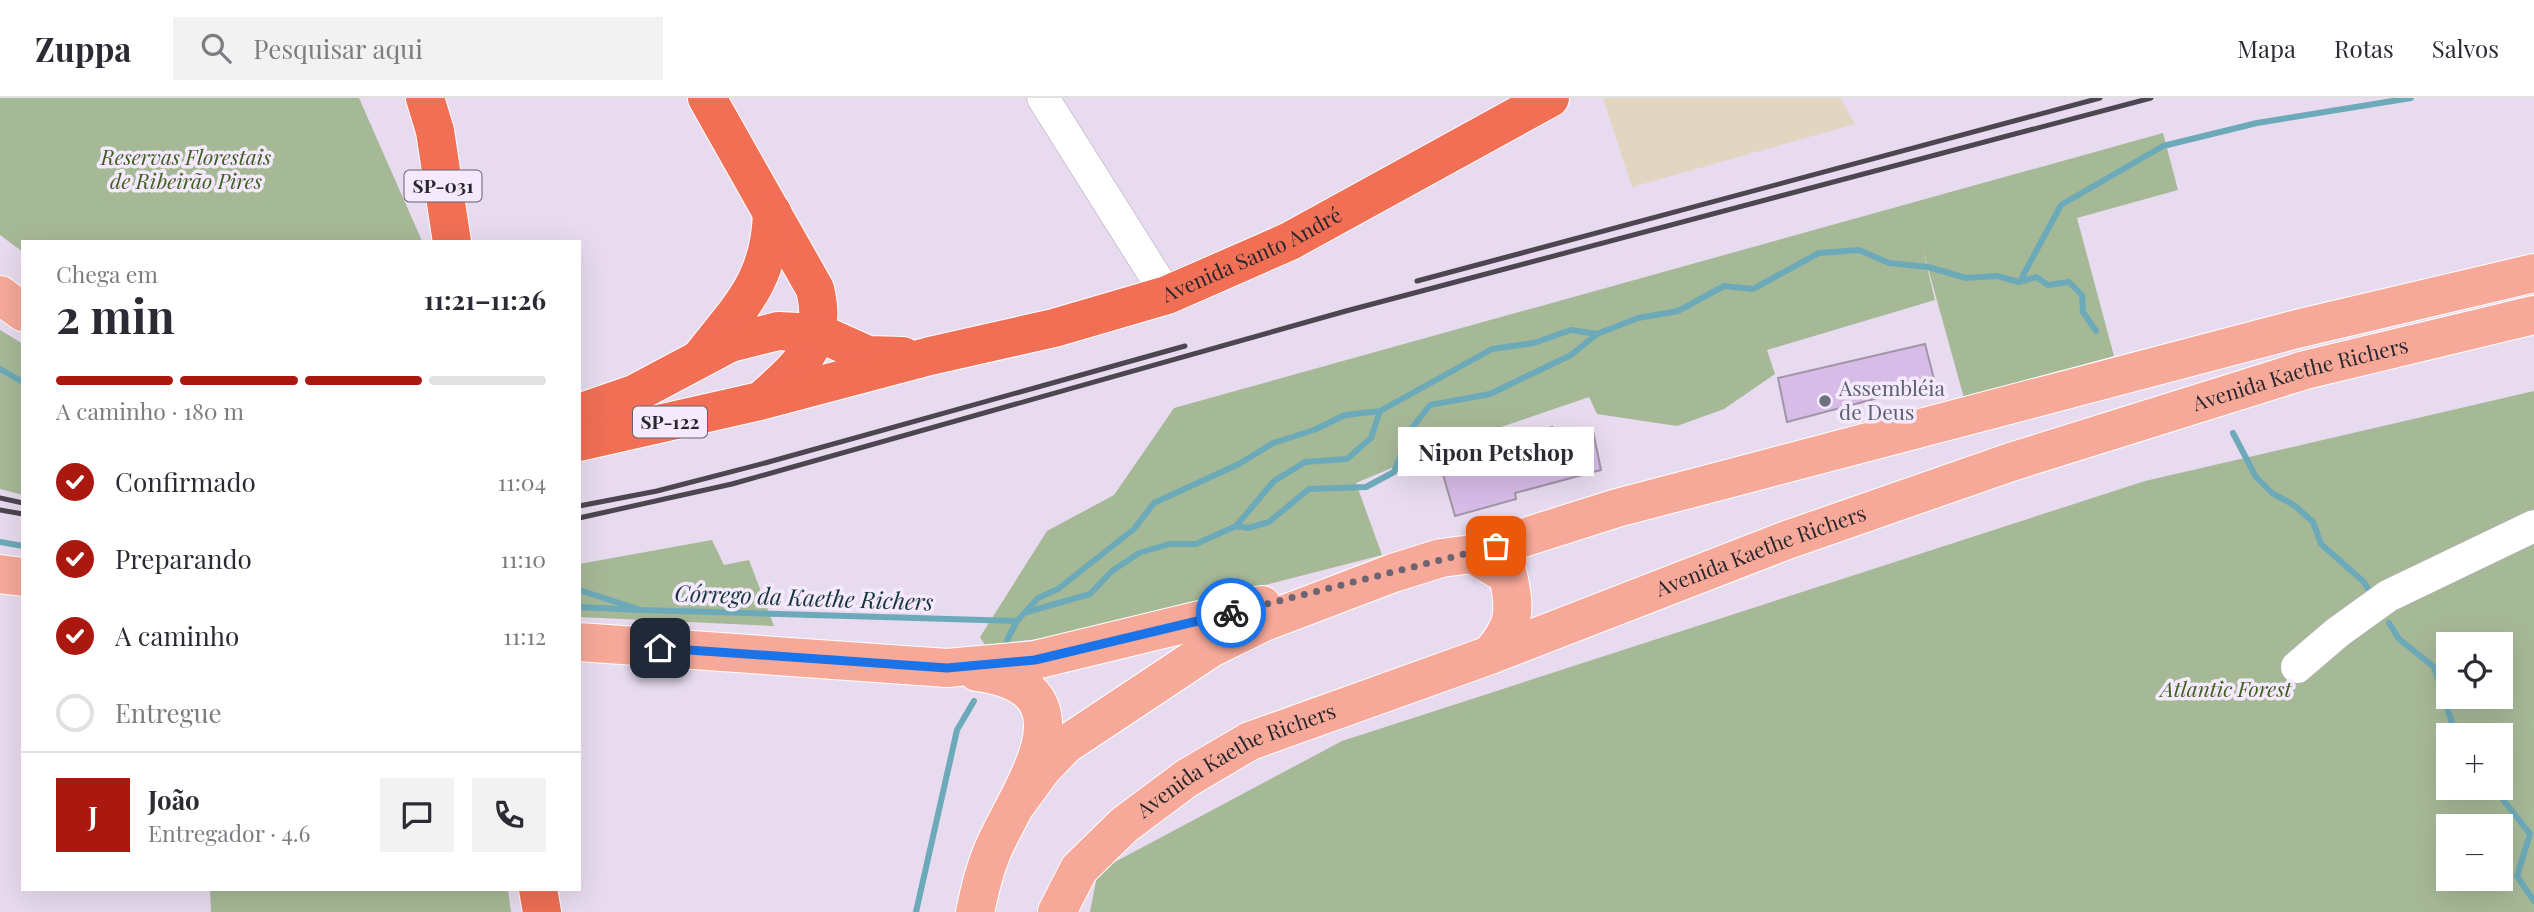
<!DOCTYPE html>
<html lang="pt">
<meta charset="utf-8">
<style>
body{margin:0;font-family:"Playfair Display",serif;background:#f2f2f3;color:#2b2b33;height:100vh;display:flex;flex-direction:column;font-size:26px;white-space:nowrap}
*{box-sizing:border-box;margin:0}
p{font-size:23px;color:#7c7c81}
.icon{flex:none;width:38px;height:38px;fill:none;stroke:currentColor;stroke-width:2;stroke-linecap:round;stroke-linejoin:round}
.map{position:relative;flex:1;overflow:hidden}
.side{position:absolute;left:21px;top:142px;width:560px;height:651px;display:flex;flex-direction:column;background:#fff;border-radius:0px;box-shadow:0 7px 28px #0002}
.side>*{flex:none}
.tools{position:absolute;left:2436px;top:534px;display:grid;gap:14px}
.tools a{display:grid;place-items:center;width:77px;height:77px;border-radius:0px;background:#fff;box-shadow:0 7px 28px #0002;font-size:35px}
.pin{position:absolute;display:grid;place-items:center;width:60px;height:60px;color:#fff;margin:-30px;border-radius:14px;box-shadow:0 4px 10px #0006}
.courier{position:absolute;display:grid;place-items:center;width:70px;height:70px;margin:-35px;border:5px solid #1a73e8;border-radius:50%;background:#fff;color:#222;box-shadow:0 2px 9px #0007}
.bubble{position:absolute;height:49px;border-radius:0px;background:#fff;box-shadow:0 7px 28px #0002;font-size:23px;font-weight:700;line-height:49px;text-align:center}
.head em{font-style:normal;font-weight:700}
.head div{display:flex;flex-direction:column-reverse}
.head{display:flex;align-items:center;justify-content:space-between;height:119px;padding:0 35px}
h1{font-size:46px;font-weight:700;line-height:52px}
.bar{display:grid;grid-template-columns:repeat(4,1fr);gap:10px 7px;align-content:center;height:84px;padding:0 35px}
.bar i{height:9px;border-radius:5px;background:#e1e1e2}
.bar .selected{background:#aa180f}
.bar p{grid-column:span 4}
.line{display:flex;align-items:center;gap:18px;padding:0 35px;border-top:2px solid #e1e1e2}
.line div{flex:1}
.round{display:grid;place-items:center;flex:none;width:74px;height:74px;border-radius:0px;background:#f2f2f3}
ol{padding:0 35px;list-style:none}
li{display:flex;align-items:center;gap:21px;height:77px}
li p{margin-inline-start:auto}
li .icon{padding:7px;border-radius:50%;background:#aa180f;color:#fff;stroke-width:4}
li:last-child{color:#7c7c81}
li i{width:38px;height:38px;border:4px solid #e1e1e2;border-radius:50%}
header{display:flex;align-items:center;gap:42px;box-sizing:border-box;height:98px;padding:0 35px;background:#fff;border-bottom:2px solid #e1e1e2}
header strong{font-size:33px}
nav{display:flex;gap:38px;margin-inline-start:auto;font-size:24px}
.search{width:490px;height:63px;background:#f2f2f3;display:flex;align-items:center;gap:18px;box-sizing:border-box;padding:0 24px;border-radius:0px;color:#7c7c81;font-size:26px}
.map>svg:first-child{display:block}
</style>
<header>
<strong>Zuppa</strong>
<div class="search"><svg class="icon" aria-label="search" viewBox="0 0 24 24"><circle cx="10" cy="10" r="6"/><path d="M15 15l6 6"/></svg>Pesquisar aqui</div>
<nav><a>Mapa</a><a>Rotas</a><a>Salvos</a></nav>
</header>
<div class="map">
<svg width="2534" height="814" viewBox="0 0 2534 814">
<rect width="100%" height="100%" fill="#e8dbef"/>
<polygon fill="#e2d5c1" points="1603,0 1840,0 1855,26 1632,89"/>
<g fill="#a6b997" fill-rule="evenodd">
<polygon points="0,0 359,0 422,143 23,144 23,154 0,137"/>
<polygon points="2163,35 2178,92 2077,120 2114,258 1964,300 1923,152 1935,202 1767,252 1775,276 1724,311 1677,328 1597,316 1589,299 1434,352 1356,385 1382,457 1066,538 985,547 980,539 1047,433 1114,397 1174,310"/>
<polygon points="0,232 23,246 23,397 0,391"/>
<path d="M2534 293V814H1090L1098 773 1342 643 2145 383ZM2448 546H2501V598H2448ZM2448 637H2501V690H2448ZM2448 728H2501V780H2448Z"/>
<polygon points="712,442 724,467 749,462 774,528 579,519 579,466"/>
<polygon points="210,791 508,791 511,814 211,814"/>
</g>
<g fill="none" stroke-linecap="round" stroke-linejoin="round">
<g stroke="#6daab9" stroke-width="6">
<polyline points="2020,183 2061,107 2163,48 2257,25 2411,0"/>
<polyline points="0,271 23,284"/>
<polyline points="2233,335 2256,379 2272,395 2294,407 2313,424 2321,446 2364,484 2371,496"/>
<polyline points="1236,428 1248,430 1269,424 1309,391 1366,389 1394,374 1412,330 1430,307 1490,296 1571,257 1597,236"/>
<polyline points="0,444 23,448"/>
<polyline points="579,492 641,512 1017,523 1038,500 1058,491 1134,431 1154,405 1239,366 1273,345 1314,332 1345,317 1380,313 1492,251 1534,245 1571,232 1597,236 1638,220 1678,213 1724,188 1753,191 1819,155 1859,152 1889,165 1928,169 1966,180 1997,178 2019,184 2036,179 2048,187 2069,184 2082,197 2083,214 2096,233"/>
<polyline points="579,509 639,512"/>
<polyline points="1027,514 1090,496 1112,473 1139,455 1169,446 1196,446 1236,428 1274,383 1305,364 1347,361 1371,340 1380,313"/>
<polyline points="2389,525 2399,541 2434,569 2456,637"/>
<polyline points="1007,542 1017,523"/>
<polyline points="2494,690 2530,736 2517,778 2534,803"/>
<polyline points="916,814 957,632 974,603"/>
</g>
</g>
<g fill="#d7bce8" stroke="#a195a8" stroke-width="2">
<polygon points="1925,246 1935,285 1787,324 1778,280"/>
<polygon points="1552,329 1554,340 1593,333 1601,372 1515,395 1516,401 1455,418 1440,366 1499,336 1502,346"/>
</g>
<g fill="none" stroke-linecap="round" stroke-linejoin="round">
<defs>
<g id="minor">
<polyline points="1043,0 1167,197"/>
<polyline points="2297,569 2338,534 2388,498 2534,428"/>
</g>
<g id="major">
<polyline points="0,197 23,214"/>
<path d="M1472 456 1508 477C1516 514 1515 528 1490 557"/>
<polyline points="0,476 23,479"/>
<polyline points="579,544 947,570 1035,562 1262,507"/>
<polyline points="1018,704 1042,671 1065,647 1211,550 1264,524 1393,475 1441,460 1472,456 1617,410 2301,230 2534,175"/>
<path d="M975 814C980 791 985 769 995 747 1025 683 1095 590 977 574"/>
<path id="s1" d="M1057 814 1079 771 1124 727 1187 680 1250 643 1490 557 1787 442 2011 364 2305 272 2534 217"/>
</g>
<g id="highway">
<polyline points="425,0 435,33 452,144"/>
<path d="M707 0 815 191C829 246 799 268 762 302"/>
<path d="M702 258C742 207 770 182 772 114"/>
<polyline points="579,315 634,296 730,245 778,233 819,235 868,257 903,258"/>
<path id="s2" d="M579 344 760 303 930 258 1054 230 1167 197 1290 143 1550 0"/>
<polyline points="538,791 542,814"/>
</g>
</defs>
<use href="#minor" stroke="#b0a4b7" stroke-width="33"/>
<use href="#major" stroke="#fff" stroke-width="40"/>
<use href="#highway" stroke="#fff" stroke-width="40"/>
<use href="#minor" stroke="#fff" stroke-width="32"/>
<use href="#major" stroke="#f6a999" stroke-width="38"/>
<use href="#highway" stroke="#f06f55" stroke-width="38"/>
<g stroke="#4c4650" stroke-width="5">
<polyline points="1417,183 2100,0"/>
<polyline points="0,400 23,405"/>
<polyline points="579,408 657,393 765,365 1185,248"/>
<polyline points="0,412 23,416"/>
<polyline points="579,420 732,386 1346,213 2151,0"/>
</g>
</g>
<g fill="none" stroke-linecap="round" stroke-linejoin="round">
<polyline stroke="#6c6571" stroke-width="7" stroke-dasharray="0 12.6" points="1231,515 1496,448"/>
<polyline stroke="#1a73e8" stroke-width="9" points="660,550 947,570 1035,562 1231,515"/>
</g>
<circle fill="#6b7280" stroke="#f5e9fd" stroke-width="2.5" cx="1825" cy="303" r="7"/>
<g text-anchor="middle" stroke-width="7" stroke-linejoin="round" paint-order="stroke">
<g fill="#f5e9fd" stroke="#67606b" stroke-width="2">
<rect x="404.5" y="72.5" width="77" height="31" rx="5"/>
<rect x="633" y="308.5" width="74" height="31" rx="5"/>
</g>
<g font-size="19" font-weight="bold" fill="#2a262d">
<text x="443" y="95">SP-031</text>
<text x="670" y="331">SP-122</text>
</g>
<g font-size="21" font-style="italic" fill="#3f5f21" stroke="#f5e9fd">
<text x="186" y="67">Reservas Florestais<tspan x="186" dy="24">de Ribeirão Pires</tspan></text>
<text x="2226" y="599">Atlantic Forest</text>
</g>
<g font-size="21" fill="#2a262d" stroke="#f5e9fd">
<text dy="7" stroke="none"><textPath href="#s2" startOffset="700">Avenida Santo André</textPath></text>
<text dy="7" stroke="none"><textPath href="#s1" startOffset="1376">Avenida Kaethe Richers</textPath></text>
<text dy="7" stroke="none"><textPath href="#s1" startOffset="808">Avenida Kaethe Richers</textPath></text>
<text dy="7" stroke="none"><textPath href="#s1" startOffset="242">Avenida Kaethe Richers</textPath></text>
</g>
<g font-size="21" fill="#5b616d" stroke="#f5e9fd" text-anchor="start">
<text x="1839" y="298">Assembléia<tspan x="1839" dy="24">de Deus</tspan></text>
</g>
<g font-size="23" font-style="italic" fill="#16353c" stroke="#f5e9fd">
<text transform="translate(804 500) rotate(2)" y="8">Córrego da Kaethe Richers</text>
</g>
</g>
</svg>
<div class="tools">
<a><svg class="icon" aria-label="locate" viewBox="0 0 24 24"><circle cx="12" cy="12" r="6"/><path d="M12 2v4M12 18v4M2 12h4M18 12h4"/></svg></a>
<a>+</a>
<a>−</a>
</div>
<div class="pin" style="left:1496px;top:448px;background:#ea580c"><svg class="icon" aria-label="bag" viewBox="0 0 24 24"><path d="M5 8h14l-1 12H6zM9 8a3 3 0 0 1 6 0"/></svg></div>
<div class="pin" style="left:660px;top:550px;background:#1f2937"><svg class="icon" aria-label="home" viewBox="0 0 24 24"><path d="M3 11l9-7 9 7M6 9v11h12V9"/></svg></div>
<div class="courier" style="left:1231px;top:515px"><svg class="icon" aria-label="bike" viewBox="0 0 24 24"><circle cx="6" cy="16" r="4"/><circle cx="18" cy="16" r="4"/><path d="M6 16l4-8h5l3 8M10 8l3 8H6M13 5h3"/></svg></div>
<div class="bubble" style="left:1398px;top:329px;width:196px">Nipon Petshop</div>
<section class="side">
<div class="head"><div><h1>2 min</h1><p>Chega em</p></div><em>11:21–11:26</em></div>
<div class="bar"><i class="selected"></i><i class="selected"></i><i class="selected"></i><i></i><p>A caminho · 180 m</p></div>
<ol>
<li><svg class="icon" aria-label="check" viewBox="0 0 24 24"><path d="M5 12l5 5 9-10"/></svg>Confirmado<p>11:04</p></li>
<li><svg class="icon" aria-label="check" viewBox="0 0 24 24"><path d="M5 12l5 5 9-10"/></svg>Preparando<p>11:10</p></li>
<li><svg class="icon" aria-label="check" viewBox="0 0 24 24"><path d="M5 12l5 5 9-10"/></svg>A caminho<p>11:12</p></li>
<li><i></i>Entregue</li>
</ol>
<div class="line" style="height:126px"><b class="round" style="background:#aa180f;color:#fff">J</b><div><b>João</b><p>Entregador · 4.6</p></div><a class="round"><svg class="icon" aria-label="chat" viewBox="0 0 24 24"><path d="M4 5h16v11H9l-5 4z"/></svg></a><a class="round"><svg class="icon" aria-label="phone" viewBox="0 0 24 24"><path d="M5 4h4l2 5-3 2q2 4 5 5l2-3 5 2v4C11 20 4 13 5 4z"/></svg></a></div>
</section>
</div>
